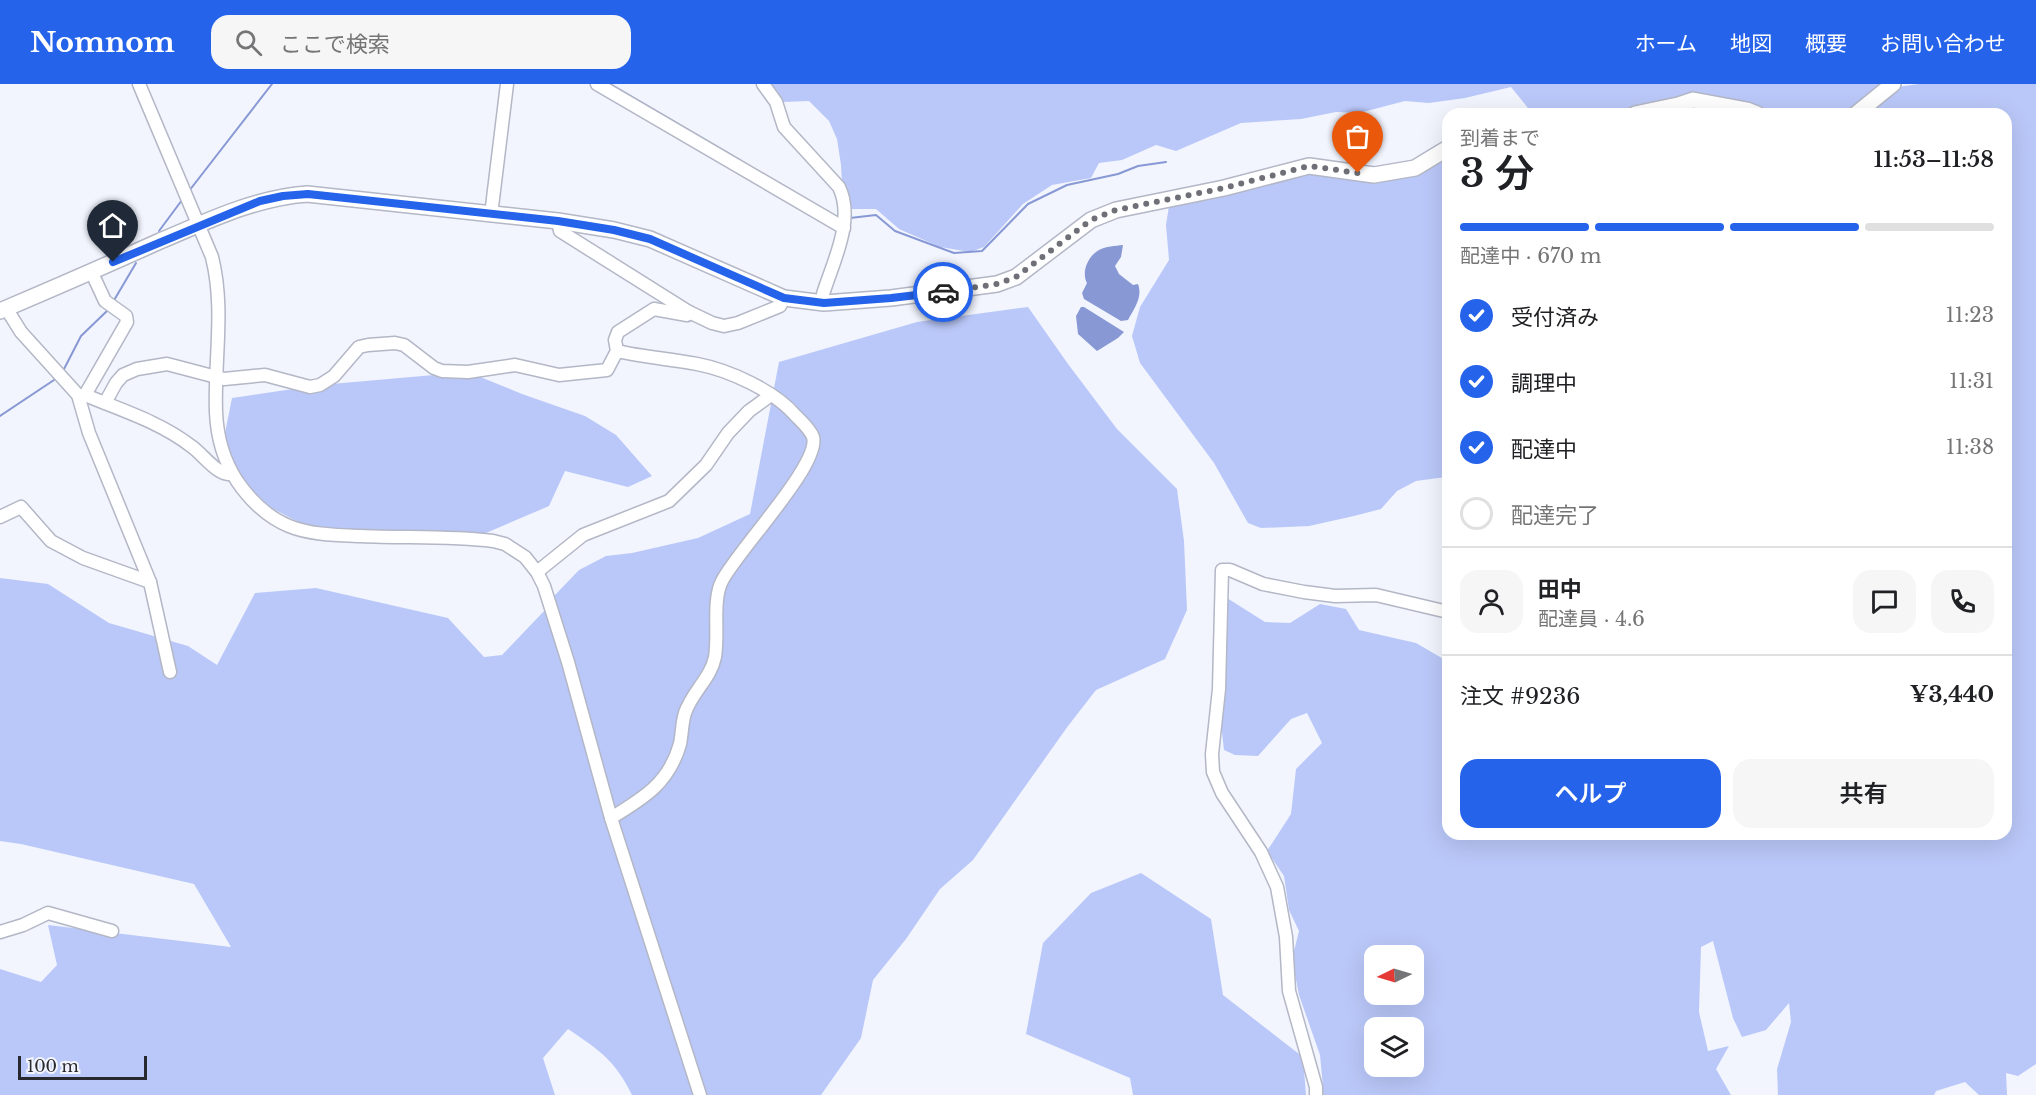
<!DOCTYPE html>
<html lang="ja">
<meta charset="utf-8">
<style>
body{margin:0;font-family:"Libre Baskerville","Noto Sans JP",serif;background:#f6f6f6;color:#202124;height:100vh;display:flex;flex-direction:column;font-size:22px;white-space:nowrap}
*{box-sizing:border-box;margin:0}
p{font-size:20px;color:#757577}
.icon{flex:none;width:33px;height:33px;fill:none;stroke:currentColor;stroke-width:2;stroke-linecap:round;stroke-linejoin:round}
.map{position:relative;flex:1;overflow:hidden}
.sheet{position:absolute;left:1442px;top:24px;width:570px;height:732px;display:flex;flex-direction:column;background:#fff;border-radius:18px;box-shadow:0 6px 24px #0002}
.sheet>*{flex:none}
.needle{width:39px;rotate:265deg}
.fabs{position:absolute;left:1364px;top:861px;display:grid;gap:12px}
.fabs a{display:grid;place-items:center;width:60px;height:60px;border-radius:12px;background:#fff;box-shadow:0 6px 24px #0002;font-size:30px}
.scale{position:absolute;left:18px;bottom:15px;width:129px;box-sizing:border-box;padding-left:6px;border:3px solid #28292f;border-top:0;font-size:16px;line-height:21px;white-space:nowrap;color:#28292f;-webkit-text-stroke:4px #f2f5fe;paint-order:stroke}
.pin{position:absolute;display:grid;place-items:center;width:51px;height:51px;color:#fff;margin:-62px -26px;border-radius:50% 50% 50% 0;rotate:-45deg;box-shadow:0 0 6px #0007}
.pin .icon{rotate:45deg}
.courier{position:absolute;display:grid;place-items:center;width:60px;height:60px;margin:-30px;border:4px solid #2563eb;border-radius:50%;background:#fff;color:#222;box-shadow:0 2px 8px #0007}
.overview em{font-style:normal;font-weight:600}
.overview div{display:flex;flex-direction:column-reverse}
.overview{display:flex;align-items:center;justify-content:space-between;height:102px;padding:0 18px}
h1{font-size:39px;font-weight:600;line-height:45px}
.bar{display:grid;grid-template-columns:repeat(4,1fr);gap:9px 6px;align-content:center;height:72px;padding:0 18px}
.bar i{height:8px;border-radius:4px;background:#e0e0e0}
.bar .current{background:#2563eb}
.bar p{grid-column:span 4}
.line{display:flex;align-items:center;gap:15px;padding:0 18px;border-top:2px solid #e0e0e0}
.line div{flex:1}
.round{display:grid;place-items:center;flex:none;width:63px;height:63px;border-radius:18px;background:#f6f6f6}
ol{padding:0 18px;list-style:none}
li{display:flex;align-items:center;gap:18px;height:66px}
li p{margin-inline-start:auto}
li .icon{padding:6px;border-radius:50%;background:#2563eb;color:#fff;stroke-width:4}
li:last-child{color:#757577}
li i{width:33px;height:33px;border:3px solid #e0e0e0;border-radius:50%}
.cta{display:flex;gap:12px;margin-top:auto;padding:12px 18px}
.cta a{flex:1;height:69px;border-radius:18px;background:#2563eb;color:#fff;font-size:24px;font-weight:600;line-height:69px;text-align:center}
.cta a+a{background:#f6f6f6;color:#202124}
header{display:flex;align-items:center;gap:36px;box-sizing:border-box;height:84px;padding:0 30px;background:#2563eb;color:#fff}
header strong{font-size:28px}
nav{display:flex;gap:33px;margin-inline-start:auto;font-size:21px}
.search{width:420px;height:54px;background:#f6f6f6;display:flex;align-items:center;gap:15px;box-sizing:border-box;padding:0 21px;border-radius:18px;color:#757577;font-size:22px}
.map>svg:first-child{display:block}
</style>
<header>
<strong>Nomnom</strong>
<div class="search"><svg class="icon" aria-label="search" viewBox="0 0 24 24"><circle cx="10" cy="10" r="6"/><path d="M15 15l6 6"/></svg>ここで検索</div>
<nav><a>ホーム</a><a>地図</a><a>概要</a><a>お問い合わせ</a></nav>
</header>
<div class="map">
<svg width="2036" height="1011" viewBox="0 0 2036 1011">
<rect width="100%" height="100%" fill="#f2f5fe"/>
<g fill="#bac8f9" fill-rule="evenodd">
<polygon points="769,0 1888,0 1851,30 1767,30 1748,23 1728,20 1635,26 1627,30 1527,30 1528,24 1511,3 1465,14 1429,19 1405,17 1359,29 1336,28 1301,35 1241,39 1176,67 1156,61 1122,76 1099,79 1091,94 1052,101 1023,120 984,163 970,168 940,163 899,145 876,125 852,125 842,100 841,81 837,55 829,37 809,17 783,18"/>
<path d="M1919 0H2036V980L2018 992 2006 989 2007 1011H1979L1965 998 1936 1007 1934 1011H1778L1777 985 1791 938 1789 919 1766 946 1742 953 1733 934 1713 857 1701 863 1699 928 1708 967 1729 962 1716 985 1731 1011H1321L1323 1003 1320 971 1299 911 1292 875 1299 847 1289 826 1284 792 1267 767 1291 730 1296 685 1322 659 1307 629 1291 635 1258 672 1235 671 1224 666 1220 631 1227 514 1265 538 1290 539 1320 520 1346 525 1359 546 1416 559 1447 577 1448 750H2006V30H1864L1897 3ZM1374 872H1413V910H1374ZM1374 944H1413V982H1374Z"/>
<polygon points="1447,69 1448,390 1446,393 1416,397 1397,407 1381,425 1354,432 1309,442 1261,444 1248,439 1214,379 1140,279 1132,252 1140,223 1169,176 1166,141 1169,122 1309,87 1357,94"/>
<path d="M1028 223 1068 280 1117 345 1177 405 1184 457 1187 526 1165 575 1096 606 1068 642 973 776 940 805 906 855 873 896 861 954 821 1011H632C615 976 599 966 568 945L543 974 555 1011H0V885L41 898 57 881 48 841 231 863 194 800 21 760 0 757V494L48 500 109 539 188 562 217 581 255 509 316 504 448 534 484 573 502 571 546 525 555 511 579 486 606 472 632 469 698 454 750 430 779 278 917 238Z"/>
<polygon points="468,288 522,310 585,332 616,351 652,392 628,403 565,387 549,422 472,455 319,449 247,411 222,364 232,314 320,301"/>
<polygon points="1141,789 1211,835 1223,911 1303,973 1306,1011 1133,1011 1130,994 1026,950 1043,859 1091,809"/>
</g>
<g fill="#8798d4">
<path d="M1123 161 1121 173 1115 182 1119 190 1133 201 1138 200C1143 213 1134 225 1128 236L1121 237 1084 215 1082 209 1087 199C1081 188 1088 172 1099 166 1106 162 1115 162 1123 161Z"/>
<polygon points="1081,223 1084,223 1124,248 1118,254 1097,267 1078,250 1076,232"/>
</g>
<g fill="none" stroke-linecap="round" stroke-linejoin="round">
<g stroke="#8798d4" stroke-width="2">
<polyline points="610,0 740,76"/>
<polyline points="189,107 272,0"/>
<polyline points="850,134 876,131 895,147 954,169 982,167 1028,120 1067,101 1118,90 1138,82 1166,78"/>
<polyline points="159,147 182,116"/>
<polyline points="113,218 136,179"/>
<polyline points="63,287 81,252 109,225"/>
<polyline points="0,332 57,294"/>
</g>
<defs>
<g id="minor">
<path d="M139 0 212 173C225 225 214 276 216 328 217 353 224 377 237 397 250 416 267 433 289 442 311 451 337 451 361 452 405 454 450 452 493 457L505 460 525 473 537 488 544 502 568 578 611 734 700 1011"/>
<polyline points="597,0 844,144"/>
<path d="M763 0 776 18 784 43 839 103C855 136 833 178 823 210L824 219"/>
<polyline points="491,131 507,0"/>
<polyline points="558,137 560,147 689,228 712,239 724,242 738,239 780,222 784,214"/>
<polyline points="6,224 21,248 78,311 89,349 150,498 170,588"/>
<path d="M78 311H85C121 326 160 338 191 362 203 370 217 392 232 390"/>
<polyline points="85,311 127,238 126,232 105,217 91,187"/>
<polyline points="105,319 116,299 123,291 137,285 167,280 224,295 265,291 310,303 320,301 334,292 359,263 368,261 395,259 404,261 434,284 442,287 468,288 515,281 559,291 607,286 617,267 615,256 618,248 654,225 687,231 689,228"/>
<polyline points="0,433 21,423 51,457 83,474 150,498"/>
<polyline points="537,488 583,451 669,417 706,381 728,349 749,327 771,311"/>
<path d="M611 734C644 714 669 699 680 660 682 650 682 638 685 629 692 608 711 594 715 573 719 550 712 516 722 497 737 467 821 380 813 353 810 345 802 338 796 332 775 307 729 286 697 280 670 275 643 273 617 267"/>
<polyline points="0,848 23,841 48,829 112,847"/>
<polyline points="1316,1011 1316,1003 1289,907 1286,853 1277,803 1261,768 1222,709 1213,688 1212,670 1219,605 1222,486 1230,486 1263,500 1304,508 1335,512 1376,511 1448,528"/>
</g>
<g id="major">
<polyline points="1635,30 1678,21 1693,16 1747,26 1757,30"/>
<polyline points="1856,30 1893,0"/>
<path d="M0 227C54 204 107 181 160 157 208 137 254 114 307 110L558 137 614 146 650 155 784 214 824 219 891 214 997 200 1016 193 1091 136 1116 126 1224 104 1309 82 1374 91 1415 84 1448 64"/>
</g>
</defs>
<use href="#minor" stroke="#b3b7c6" stroke-width="15"/>
<use href="#major" stroke="#b3b7c6" stroke-width="18"/>
<use href="#minor" stroke="#fff" stroke-width="12"/>
<use href="#major" stroke="#fff" stroke-width="15"/>
</g>
<g fill="none" stroke-linecap="round" stroke-linejoin="round">
<polyline stroke="#6f7077" stroke-width="6" stroke-dasharray="0 10.8" points="943,208 997,200 1016,193 1091,136 1116,126 1224,104 1309,82 1358,89"/>
<polyline stroke="#2563eb" stroke-width="8" points="113,178 260,117 283,112 308,110 558,137 614,146 650,155 784,214 824,219 891,214 943,208"/>
</g>
</svg>
<div class="fabs">
<a><svg class="needle" viewBox="-14 -14 28 28"><path d="M0-13l5 13h-10z" fill="#e53935"/><path d="M0 13l5-13h-10z" fill="#757577"/></svg></a>
<a><svg class="icon" aria-label="layers" viewBox="0 0 24 24"><path d="M12 4l9 5-9 5-9-5zM3 14l9 5 9-5"/></svg></a>
</div>
<div class="scale">100 m</div>
<div class="pin" style="left:1358px;top:89px;background:#ea580c"><svg class="icon" aria-label="bag" viewBox="0 0 24 24"><path d="M5 8h14l-1 12H6zM9 8a3 3 0 0 1 6 0"/></svg></div>
<div class="pin" style="left:113px;top:178px;background:#1f2937"><svg class="icon" aria-label="home" viewBox="0 0 24 24"><path d="M3 11l9-7 9 7M6 9v11h12V9"/></svg></div>
<div class="courier" style="left:943px;top:208px"><svg class="icon" aria-label="car" viewBox="0 0 24 24"><path d="M5 17H2v-5l4-1 3-4h7l3 4 3 1v5h-3M9 17h6M6 11h13"/><circle cx="7" cy="17" r="2"/><circle cx="17" cy="17" r="2"/></svg></div>
<section class="sheet">
<div class="overview"><div><h1>3 分</h1><p>到着まで</p></div><em>11:53–11:58</em></div>
<div class="bar"><i class="current"></i><i class="current"></i><i class="current"></i><i></i><p>配達中 · 670 m</p></div>
<ol>
<li><svg class="icon" aria-label="check" viewBox="0 0 24 24"><path d="M5 12l5 5 9-10"/></svg>受付済み<p>11:23</p></li>
<li><svg class="icon" aria-label="check" viewBox="0 0 24 24"><path d="M5 12l5 5 9-10"/></svg>調理中<p>11:31</p></li>
<li><svg class="icon" aria-label="check" viewBox="0 0 24 24"><path d="M5 12l5 5 9-10"/></svg>配達中<p>11:38</p></li>
<li><i></i>配達完了</li>
</ol>
<div class="line" style="height:108px"><a class="round"><svg class="icon" aria-label="person" viewBox="0 0 24 24"><circle cx="12" cy="8" r="4"/><path d="M4 21q1-7 8-7t8 7"/></svg></a><div><b>田中</b><p>配達員 · 4.6</p></div><a class="round"><svg class="icon" aria-label="chat" viewBox="0 0 24 24"><path d="M4 5h16v11H9l-5 4z"/></svg></a><a class="round"><svg class="icon" aria-label="phone" viewBox="0 0 24 24"><path d="M5 4h4l2 5-3 2q2 4 5 5l2-3 5 2v4C11 20 4 13 5 4z"/></svg></a></div>
<div class="line" style="height:78px"><div>注文 #9236</div><b>¥3,440</b></div>
<div class="cta"><a>ヘルプ</a><a>共有</a></div>
</section>
</div>
